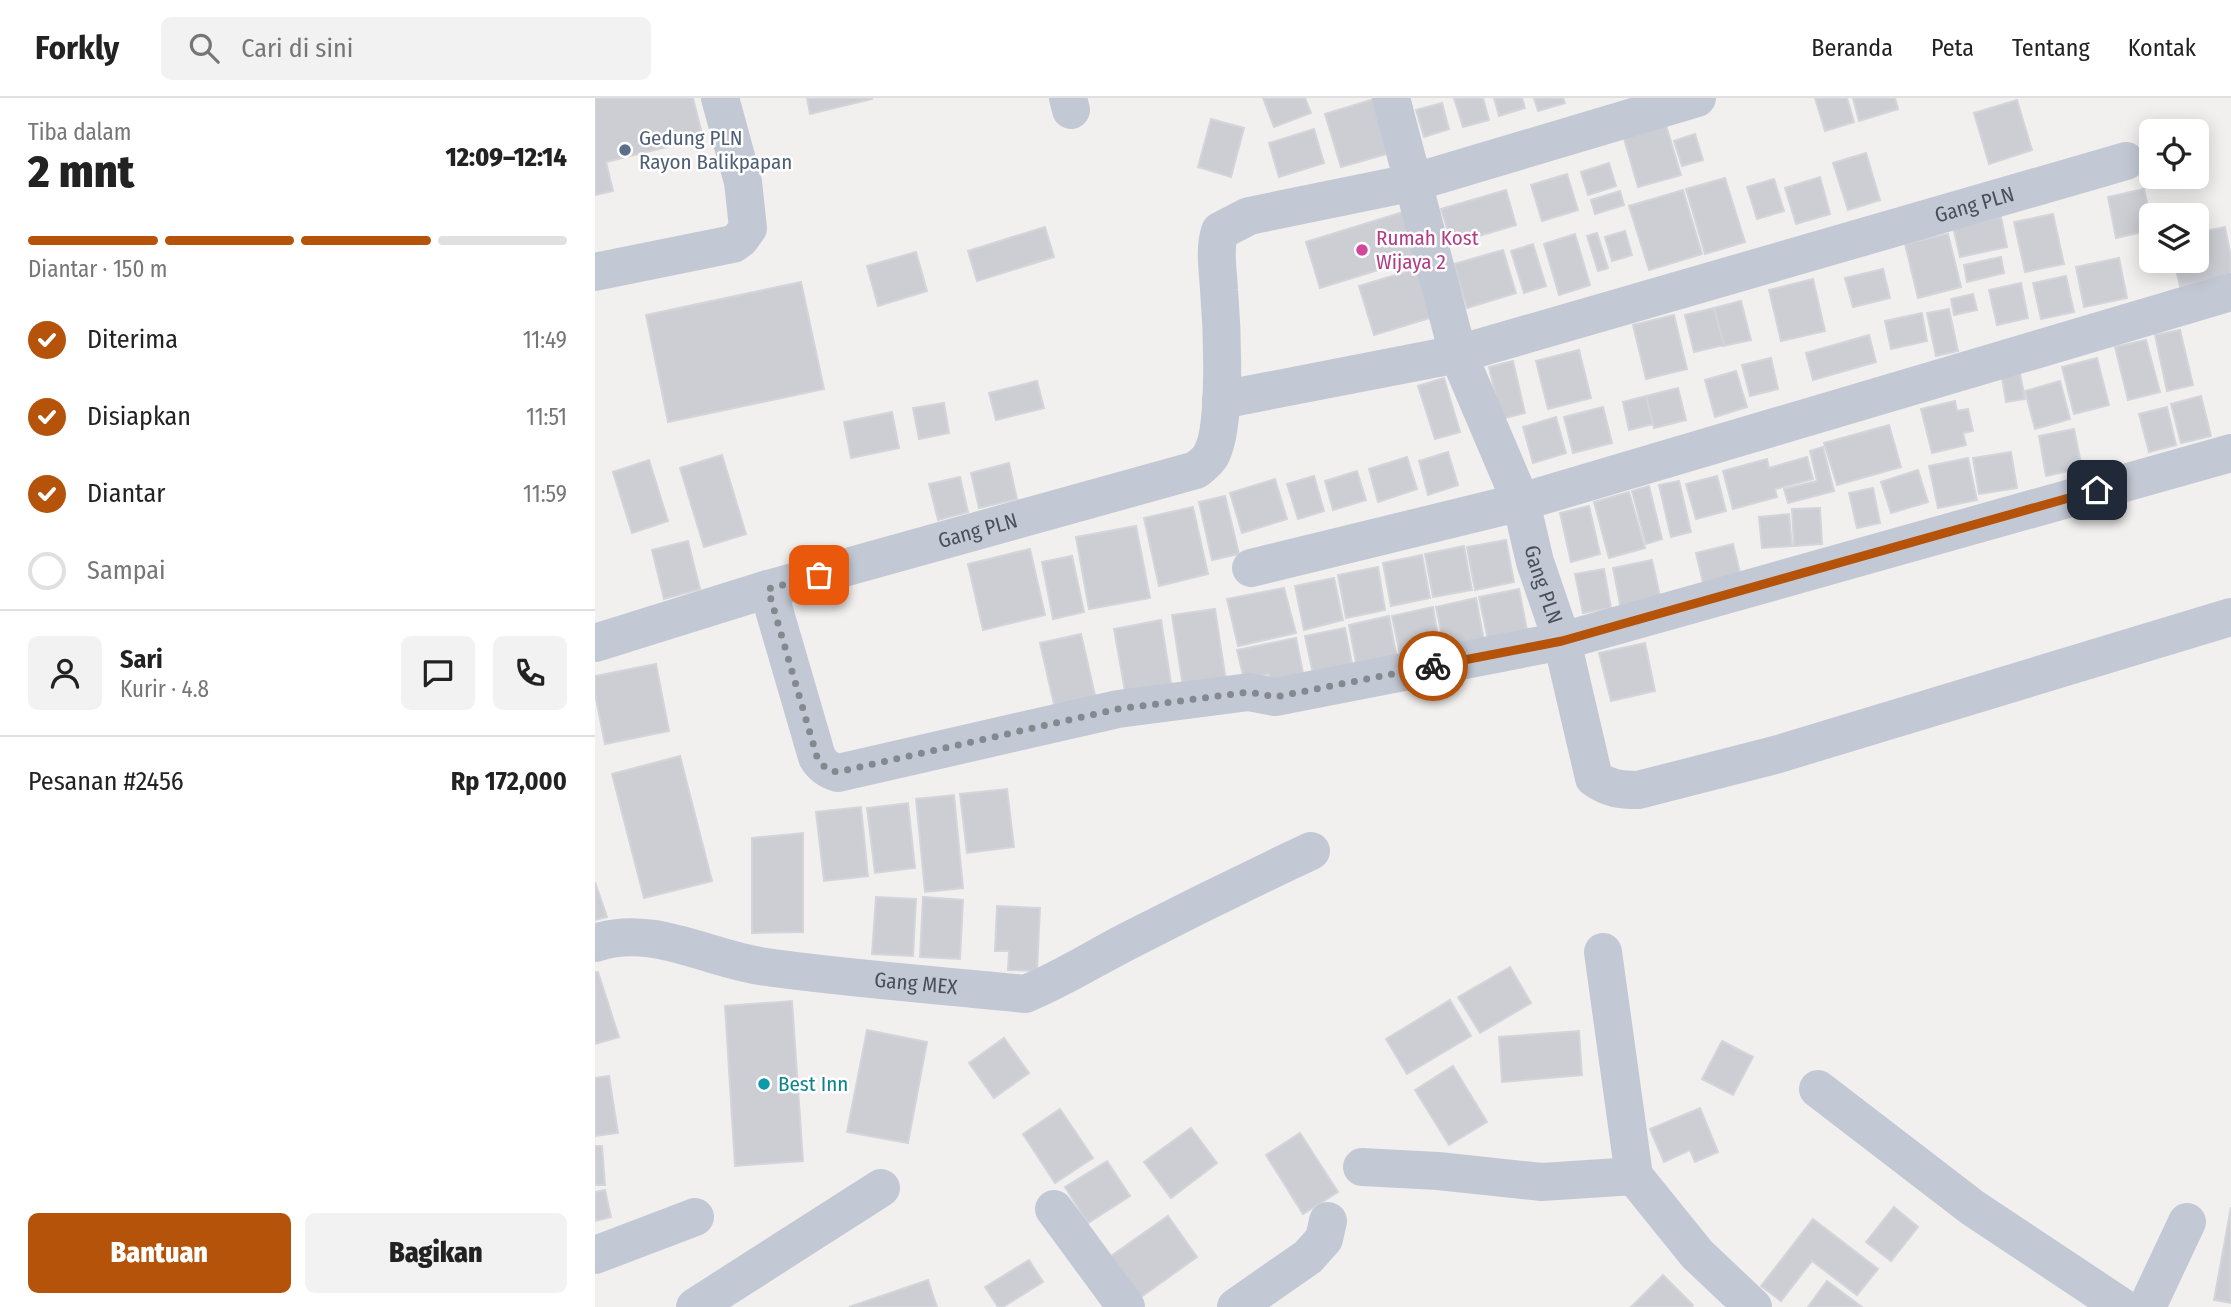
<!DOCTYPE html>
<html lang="id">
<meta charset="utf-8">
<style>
body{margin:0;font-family:"Fira Sans Condensed",sans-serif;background:#f2f2f2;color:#222;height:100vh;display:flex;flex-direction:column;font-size:26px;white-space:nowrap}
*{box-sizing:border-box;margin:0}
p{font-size:23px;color:#767676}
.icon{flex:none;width:38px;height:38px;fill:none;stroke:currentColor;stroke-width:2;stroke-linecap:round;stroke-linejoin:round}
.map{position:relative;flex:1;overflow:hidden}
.sheet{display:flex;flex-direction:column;background:#fff;width:595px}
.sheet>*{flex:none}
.controls{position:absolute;left:1544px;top:21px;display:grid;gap:14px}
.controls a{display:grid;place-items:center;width:70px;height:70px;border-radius:10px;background:#fff;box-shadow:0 4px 18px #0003;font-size:35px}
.pin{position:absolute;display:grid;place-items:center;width:60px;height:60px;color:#fff;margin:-30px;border-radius:14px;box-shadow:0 4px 10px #0006}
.courier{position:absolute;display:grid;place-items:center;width:70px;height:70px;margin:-35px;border:5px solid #b45309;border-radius:50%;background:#fff;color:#222;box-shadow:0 2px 9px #0007}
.summary em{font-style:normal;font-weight:800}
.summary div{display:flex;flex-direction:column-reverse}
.summary{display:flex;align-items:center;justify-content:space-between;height:119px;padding:0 28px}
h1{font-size:46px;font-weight:800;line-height:52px}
.bar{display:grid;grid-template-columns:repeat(4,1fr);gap:10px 7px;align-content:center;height:84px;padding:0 28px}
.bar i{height:9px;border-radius:5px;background:#e0e0e0}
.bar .on{background:#b45309}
.bar p{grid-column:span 4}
.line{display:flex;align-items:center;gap:18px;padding:0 28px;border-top:2px solid #e0e0e0}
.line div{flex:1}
.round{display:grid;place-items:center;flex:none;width:74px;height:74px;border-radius:10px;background:#f2f2f2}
ol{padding:0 28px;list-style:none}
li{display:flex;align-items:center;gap:21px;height:77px}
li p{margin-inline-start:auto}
li .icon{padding:7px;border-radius:50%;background:#b45309;color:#fff;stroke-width:4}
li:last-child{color:#767676}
li i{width:38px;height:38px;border:4px solid #e0e0e0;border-radius:50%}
.primary-button{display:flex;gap:14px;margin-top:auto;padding:14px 28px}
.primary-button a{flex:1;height:80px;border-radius:10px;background:#b45309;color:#fff;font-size:28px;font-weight:800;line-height:80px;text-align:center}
.primary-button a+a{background:#f2f2f2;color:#222}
header{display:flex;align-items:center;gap:42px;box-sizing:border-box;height:98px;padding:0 35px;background:#fff;border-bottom:2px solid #e0e0e0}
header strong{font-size:33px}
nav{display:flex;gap:38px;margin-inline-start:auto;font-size:24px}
.search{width:490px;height:63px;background:#f2f2f2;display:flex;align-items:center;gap:18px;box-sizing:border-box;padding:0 24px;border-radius:10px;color:#767676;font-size:26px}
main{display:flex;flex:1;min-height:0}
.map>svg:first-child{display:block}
</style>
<header>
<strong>Forkly</strong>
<div class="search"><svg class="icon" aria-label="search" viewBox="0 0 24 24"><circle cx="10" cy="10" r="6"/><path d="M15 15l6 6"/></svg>Cari di sini</div>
<nav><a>Beranda</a><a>Peta</a><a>Tentang</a><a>Kontak</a></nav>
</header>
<main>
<section class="sheet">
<div class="summary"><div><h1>2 mnt</h1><p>Tiba dalam</p></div><em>12:09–12:14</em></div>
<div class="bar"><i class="on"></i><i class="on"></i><i class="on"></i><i></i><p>Diantar · 150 m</p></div>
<ol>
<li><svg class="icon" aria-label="check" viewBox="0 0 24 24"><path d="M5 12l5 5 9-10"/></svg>Diterima<p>11:49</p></li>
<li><svg class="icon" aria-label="check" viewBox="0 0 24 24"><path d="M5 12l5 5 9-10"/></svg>Disiapkan<p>11:51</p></li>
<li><svg class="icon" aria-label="check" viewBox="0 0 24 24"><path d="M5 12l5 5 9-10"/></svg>Diantar<p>11:59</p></li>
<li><i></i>Sampai</li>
</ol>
<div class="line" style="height:126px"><a class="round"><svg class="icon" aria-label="person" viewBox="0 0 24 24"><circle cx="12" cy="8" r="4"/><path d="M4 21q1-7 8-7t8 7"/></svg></a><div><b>Sari</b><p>Kurir · 4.8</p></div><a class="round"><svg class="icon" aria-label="chat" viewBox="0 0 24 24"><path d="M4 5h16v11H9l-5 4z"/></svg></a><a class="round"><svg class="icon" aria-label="phone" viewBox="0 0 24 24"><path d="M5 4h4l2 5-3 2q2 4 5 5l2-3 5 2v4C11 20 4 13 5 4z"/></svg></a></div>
<div class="line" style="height:91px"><div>Pesanan #2456</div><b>Rp 172,000</b></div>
<div class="primary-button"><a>Bantuan</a><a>Bagikan</a></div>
</section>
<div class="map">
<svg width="1636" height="1209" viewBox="0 0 1636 1209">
<rect width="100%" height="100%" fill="#f2f0ef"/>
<g fill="#ccced4" stroke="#d4d5db" stroke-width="2">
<polygon points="0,0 98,0 108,40 11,64 18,93 0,97"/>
<polygon points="212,0 276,0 277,1 215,16"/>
<polygon points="668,0 710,0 716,15 679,29"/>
<polygon points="859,0 888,0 894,22 868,29"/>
<polygon points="899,0 927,0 930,10 904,18"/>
<polygon points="939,0 968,0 970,5 943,13"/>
<polygon points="1220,0 1252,0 1259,24 1230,33"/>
<polygon points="1258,0 1300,0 1303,11 1264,23"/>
<polygon points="779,1 795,55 746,69 730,16"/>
<polygon points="1422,2 1437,52 1394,66 1379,15"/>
<polygon points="847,5 854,31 829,39 821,12"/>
<polygon points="616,21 649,30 636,79 603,69"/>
<polygon points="1070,24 1086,77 1043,89 1028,37"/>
<polygon points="719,31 729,65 684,79 674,45"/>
<polygon points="1100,36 1108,62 1087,68 1079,43"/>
<polygon points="1271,55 1285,102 1253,112 1238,65"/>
<polygon points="1014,65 1021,88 993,97 986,74"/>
<polygon points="972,76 983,112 947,123 936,87"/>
<polygon points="1225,79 1235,116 1201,126 1190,90"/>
<polygon points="1130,80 1150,144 1110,156 1091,91"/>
<polygon points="1179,81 1189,113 1162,121 1152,89"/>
<polygon points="1549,91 1556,121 1556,132 1521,140 1513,99"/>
<polygon points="911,92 921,127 857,146 846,111"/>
<polygon points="1088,92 1107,156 1054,172 1034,108"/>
<polygon points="1025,93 1029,107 1000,116 996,102"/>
<polygon points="808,114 822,160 725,190 711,144"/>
<polygon points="1458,116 1469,166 1430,174 1419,124"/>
<polygon points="1406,119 1412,149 1365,159 1358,129"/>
<polygon points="450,129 459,159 382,183 373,153"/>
<polygon points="1630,129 1636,159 1636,177 1585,188 1579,163 1601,163 1601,135"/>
<polygon points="1030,133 1037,157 1017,163 1010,139"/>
<polygon points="1002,135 1013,170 1003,173 992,138"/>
<polygon points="980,136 995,187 964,197 949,146"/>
<polygon points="1353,136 1366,189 1323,200 1310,146"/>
<polygon points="938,146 951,188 929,195 916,153"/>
<polygon points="908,152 921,195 872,210 859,166"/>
<polygon points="321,154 332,193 283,208 272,168"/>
<polygon points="1406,159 1409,175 1372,184 1369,167"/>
<polygon points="1524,160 1532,200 1489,209 1481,169"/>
<polygon points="824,170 838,219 779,237 764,188"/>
<polygon points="1288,171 1295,200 1258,209 1250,180"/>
<polygon points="1471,178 1479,214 1446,221 1438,185"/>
<polygon points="1218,181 1230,233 1186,243 1174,192"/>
<polygon points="206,184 229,291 73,324 51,217"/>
<polygon points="1426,185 1433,220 1402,227 1394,192"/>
<polygon points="1378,196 1382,212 1359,217 1356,201"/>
<polygon points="1146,203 1156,242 1128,248 1119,210"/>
<polygon points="1119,210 1129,247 1099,254 1090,217"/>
<polygon points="1354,211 1363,253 1341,258 1332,215"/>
<polygon points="1327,215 1332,243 1296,251 1290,223"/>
<polygon points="1079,217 1092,271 1051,281 1038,227"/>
<polygon points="1585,232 1598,287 1572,293 1560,237"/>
<polygon points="1274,237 1281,264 1218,282 1211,255"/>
<polygon points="1551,242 1565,294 1533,302 1520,249"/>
<polygon points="984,252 996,300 953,311 941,263"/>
<polygon points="1176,260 1183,291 1155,298 1147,267"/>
<polygon points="1502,260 1514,307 1479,316 1467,269"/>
<polygon points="918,263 930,315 906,321 894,269"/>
<polygon points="1141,273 1152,309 1120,319 1110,282"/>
<polygon points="1425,276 1430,301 1411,304 1407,280"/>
<polygon points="849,280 865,334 840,341 823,288"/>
<polygon points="442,283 449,310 401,322 394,295"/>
<polygon points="1465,283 1475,321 1440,331 1430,293"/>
<polygon points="1083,290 1091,322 1059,330 1051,298"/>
<polygon points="1051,298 1058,326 1034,332 1028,304"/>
<polygon points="1606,298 1616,338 1586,345 1576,306"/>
<polygon points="1360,303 1362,313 1373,311 1378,333 1368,335 1371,347 1337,355 1326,311"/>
<polygon points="349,305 354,335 324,341 318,310"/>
<polygon points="1008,309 1017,345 978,355 969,319"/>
<polygon points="1572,309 1581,347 1554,354 1544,316"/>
<polygon points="297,314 304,350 256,360 249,324"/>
<polygon points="961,319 971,355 938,365 928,329"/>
<polygon points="1294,327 1306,369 1242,387 1229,345"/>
<polygon points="1479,331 1487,370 1451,378 1444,338"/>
<polygon points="1228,349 1239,393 1193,405 1189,391 1222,383 1215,353"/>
<polygon points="853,354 863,387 833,397 824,363"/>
<polygon points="1416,354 1422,390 1384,396 1378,360"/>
<polygon points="127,357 151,436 109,449 85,370"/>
<polygon points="812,359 822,391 783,404 774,371"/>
<polygon points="1212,359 1218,381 1180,391 1182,399 1138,411 1128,373 1172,361 1174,370"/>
<polygon points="1373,360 1382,402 1343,410 1334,368"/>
<polygon points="54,362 73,423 37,435 18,374"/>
<polygon points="414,365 422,401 384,410 376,375"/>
<polygon points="1323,372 1333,404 1296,415 1286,384"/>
<polygon points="762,373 771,402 738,412 730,383"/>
<polygon points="719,378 729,413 703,421 692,386"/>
<polygon points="1122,378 1131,413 1101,421 1091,386"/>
<polygon points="365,379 373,414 343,422 334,386"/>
<polygon points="680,381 692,421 647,435 635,395"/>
<polygon points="1084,383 1096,434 1076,439 1064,387"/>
<polygon points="1054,388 1067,441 1051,446 1037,393"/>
<polygon points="1278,390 1285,425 1262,430 1254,395"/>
<polygon points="1034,394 1050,450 1014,460 999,404"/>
<polygon points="630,398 644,456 617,462 604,404"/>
<polygon points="994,408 1005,456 976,464 965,415"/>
<polygon points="598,409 613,476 564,488 549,420"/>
<polygon points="1225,410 1227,446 1199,448 1197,411"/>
<polygon points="1194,416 1197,448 1167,450 1164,419"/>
<polygon points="541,428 555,500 494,511 481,439"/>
<polygon points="911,442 919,484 880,492 872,449"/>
<polygon points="93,443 105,491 69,501 57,452"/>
<polygon points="1138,446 1145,475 1108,485 1101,455"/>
<polygon points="869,448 877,492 838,499 830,456"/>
<polygon points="435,451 450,517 388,532 373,466"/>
<polygon points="827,457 835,500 796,508 788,465"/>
<polygon points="477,458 489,514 458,521 447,464"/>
<polygon points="1057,462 1066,503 1026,511 1018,470"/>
<polygon points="783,469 790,512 751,520 743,477"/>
<polygon points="1009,471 1016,510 988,515 980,476"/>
<polygon points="739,480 748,522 709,532 700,488"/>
<polygon points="689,490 701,535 643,548 632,501"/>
<polygon points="924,491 932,532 893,542 884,499"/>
<polygon points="881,500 889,543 850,552 841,509"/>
<polygon points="838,509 845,551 806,561 797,518"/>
<polygon points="620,511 631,583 588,589 577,517"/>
<polygon points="794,518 802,561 762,570 754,527"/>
<polygon points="566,522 577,591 531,599 519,531"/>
<polygon points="750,530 758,571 719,581 710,538"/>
<polygon points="486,536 502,606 461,615 445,545"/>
<polygon points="701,540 709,580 676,587 674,576 649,581 642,552"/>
<polygon points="1050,545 1060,593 1016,603 1004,555"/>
<polygon points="61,566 74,633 10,646 0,596 0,578"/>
<polygon points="85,658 117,783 49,800 17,676"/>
<polygon points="412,691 419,749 372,755 365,696"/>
<polygon points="359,697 368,790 330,794 321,701"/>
<polygon points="313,705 320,770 280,775 272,710"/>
<polygon points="266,709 273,778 229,783 221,714"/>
<polygon points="208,735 208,834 157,835 157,740"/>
<polygon points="0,784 12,819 0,822"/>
<polygon points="281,799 321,801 318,858 277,856"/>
<polygon points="328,799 368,802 365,861 325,859"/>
<polygon points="402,808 445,810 442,873 413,872 414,853 400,853"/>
<polygon points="915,869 936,905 885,935 863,899"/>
<polygon points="0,874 3,874 24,939 0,946"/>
<polygon points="855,902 876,938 812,976 791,941"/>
<polygon points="197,903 208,1063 140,1068 130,908"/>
<polygon points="272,932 332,944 313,1045 252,1034"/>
<polygon points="984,933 987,977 907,984 904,939"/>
<polygon points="409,940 434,975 399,1000 374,965"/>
<polygon points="1127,943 1158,959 1138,997 1107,981"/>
<polygon points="858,968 892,1024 854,1047 820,992"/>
<polygon points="14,978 23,1035 0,1038 0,980"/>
<polygon points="1105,1010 1123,1054 1100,1064 1095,1052 1069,1064 1055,1031"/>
<polygon points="465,1011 498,1060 460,1085 428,1036"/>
<polygon points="596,1030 622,1065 576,1100 549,1064"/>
<polygon points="705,1035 743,1094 708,1116 671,1057"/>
<polygon points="0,1048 7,1048 10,1087 0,1087"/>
<polygon points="512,1063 535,1098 493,1125 470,1089"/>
<polygon points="10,1092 16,1119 0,1123 0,1094"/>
<polygon points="1299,1109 1323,1129 1296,1163 1271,1144"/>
<polygon points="1636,1109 1636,1205 1619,1202"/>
<polygon points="573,1118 602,1159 539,1204 509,1163"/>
<polygon points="1218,1121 1283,1171 1262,1197 1217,1163 1186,1203 1166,1188"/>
<polygon points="434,1162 448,1184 408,1209 403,1209 390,1189"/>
<polygon points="1068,1177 1098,1207 1097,1209 1036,1209"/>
<polygon points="333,1182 342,1209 254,1209"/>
<polygon points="1232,1183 1267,1209 1213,1209"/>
</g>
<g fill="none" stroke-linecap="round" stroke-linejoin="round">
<g stroke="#c3c9d4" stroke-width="38">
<polyline points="473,0 476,12"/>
<path id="s1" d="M796 0 863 256 926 404 940 464 967 543 999 680C1014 691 1026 692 1043 692L1180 657 1636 519"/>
<polyline points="0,174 138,146 145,141 153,130 148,84 125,0"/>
<path id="s2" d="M626 302 863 256 1531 63"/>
<polyline points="656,470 926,404 1636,194"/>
<path d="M173 491 222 659C227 668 233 672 243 675L523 611 654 594 680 599 967 543 1636 355"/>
<path id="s3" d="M0 545 173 491 601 372C606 368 613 363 616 357 632 329 627 227 624 192 623 172 619 151 625 133L654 118 820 84 1102 0"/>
<path id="s4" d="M0 845C57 825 115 862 171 869 257 881 344 887 430 896 465 882 498 861 531 844 593 812 654 782 716 753"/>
<polyline points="1008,854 1039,1078"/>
<polyline points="1223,991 1378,1110 1527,1209"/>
<polyline points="767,1069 843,1073 947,1084 1039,1078"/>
<polyline points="1039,1078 1102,1156 1158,1209"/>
<polyline points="459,1111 531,1209"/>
<polyline points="0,1157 100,1119"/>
<polyline points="100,1209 286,1090"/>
<polyline points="641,1209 713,1159 729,1141 733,1123"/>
<polyline points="1552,1209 1592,1124"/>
</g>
</g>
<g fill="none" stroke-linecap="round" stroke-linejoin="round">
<path stroke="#84888f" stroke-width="7" stroke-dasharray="0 12.6" d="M224 477 173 491 222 659C227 668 232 672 243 674L523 611 654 594 680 599 838 568"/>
<polyline stroke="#b45309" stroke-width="9" points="838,568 967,543 1502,392"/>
</g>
<circle fill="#5c6f8a" stroke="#fff" stroke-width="2.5" cx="30" cy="52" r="7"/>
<circle fill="#d1479c" stroke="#fff" stroke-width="2.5" cx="767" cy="152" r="7"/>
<circle fill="#0f9aa8" stroke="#fff" stroke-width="2.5" cx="169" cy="986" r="7"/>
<g text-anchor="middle" stroke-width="5" stroke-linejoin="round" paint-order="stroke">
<g font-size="21" fill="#4e5e75" stroke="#fff" text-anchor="start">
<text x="44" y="47">Gedung PLN<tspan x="44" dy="24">Rayon Balikpapan</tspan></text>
</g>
<g font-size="21" fill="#48505c" stroke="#fff">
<text dy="7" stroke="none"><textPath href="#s2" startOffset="779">Gang PLN</textPath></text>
<text dy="7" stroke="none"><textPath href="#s3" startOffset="399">Gang PLN</textPath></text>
<text dy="7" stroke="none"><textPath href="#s1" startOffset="511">Gang PLN</textPath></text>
<text dy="7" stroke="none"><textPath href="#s4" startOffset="326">Gang MEX</textPath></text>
</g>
<g font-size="21" fill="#b23c85" stroke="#fff" text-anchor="start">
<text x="781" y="147">Rumah Kost<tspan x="781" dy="24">Wijaya 2</tspan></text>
</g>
<g font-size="21" fill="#0d838f" stroke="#fff" text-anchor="start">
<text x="183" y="993">Best Inn</text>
</g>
</g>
</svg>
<div class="controls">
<a><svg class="icon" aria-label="locate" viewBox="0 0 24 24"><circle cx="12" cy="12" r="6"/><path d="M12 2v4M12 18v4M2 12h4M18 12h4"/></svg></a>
<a><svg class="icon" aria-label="layers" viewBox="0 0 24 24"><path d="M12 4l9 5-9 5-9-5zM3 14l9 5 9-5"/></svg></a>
</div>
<div class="pin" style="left:224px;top:477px;background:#ea580c"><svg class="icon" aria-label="bag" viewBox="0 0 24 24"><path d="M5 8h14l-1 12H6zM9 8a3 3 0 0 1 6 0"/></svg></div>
<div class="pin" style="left:1502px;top:392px;background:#1f2937"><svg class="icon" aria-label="home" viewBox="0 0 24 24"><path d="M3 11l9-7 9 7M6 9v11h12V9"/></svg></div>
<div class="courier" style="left:838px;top:568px"><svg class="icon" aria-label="bike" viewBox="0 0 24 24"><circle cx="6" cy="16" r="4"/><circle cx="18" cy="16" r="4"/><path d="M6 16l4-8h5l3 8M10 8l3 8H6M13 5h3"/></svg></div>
</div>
</main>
